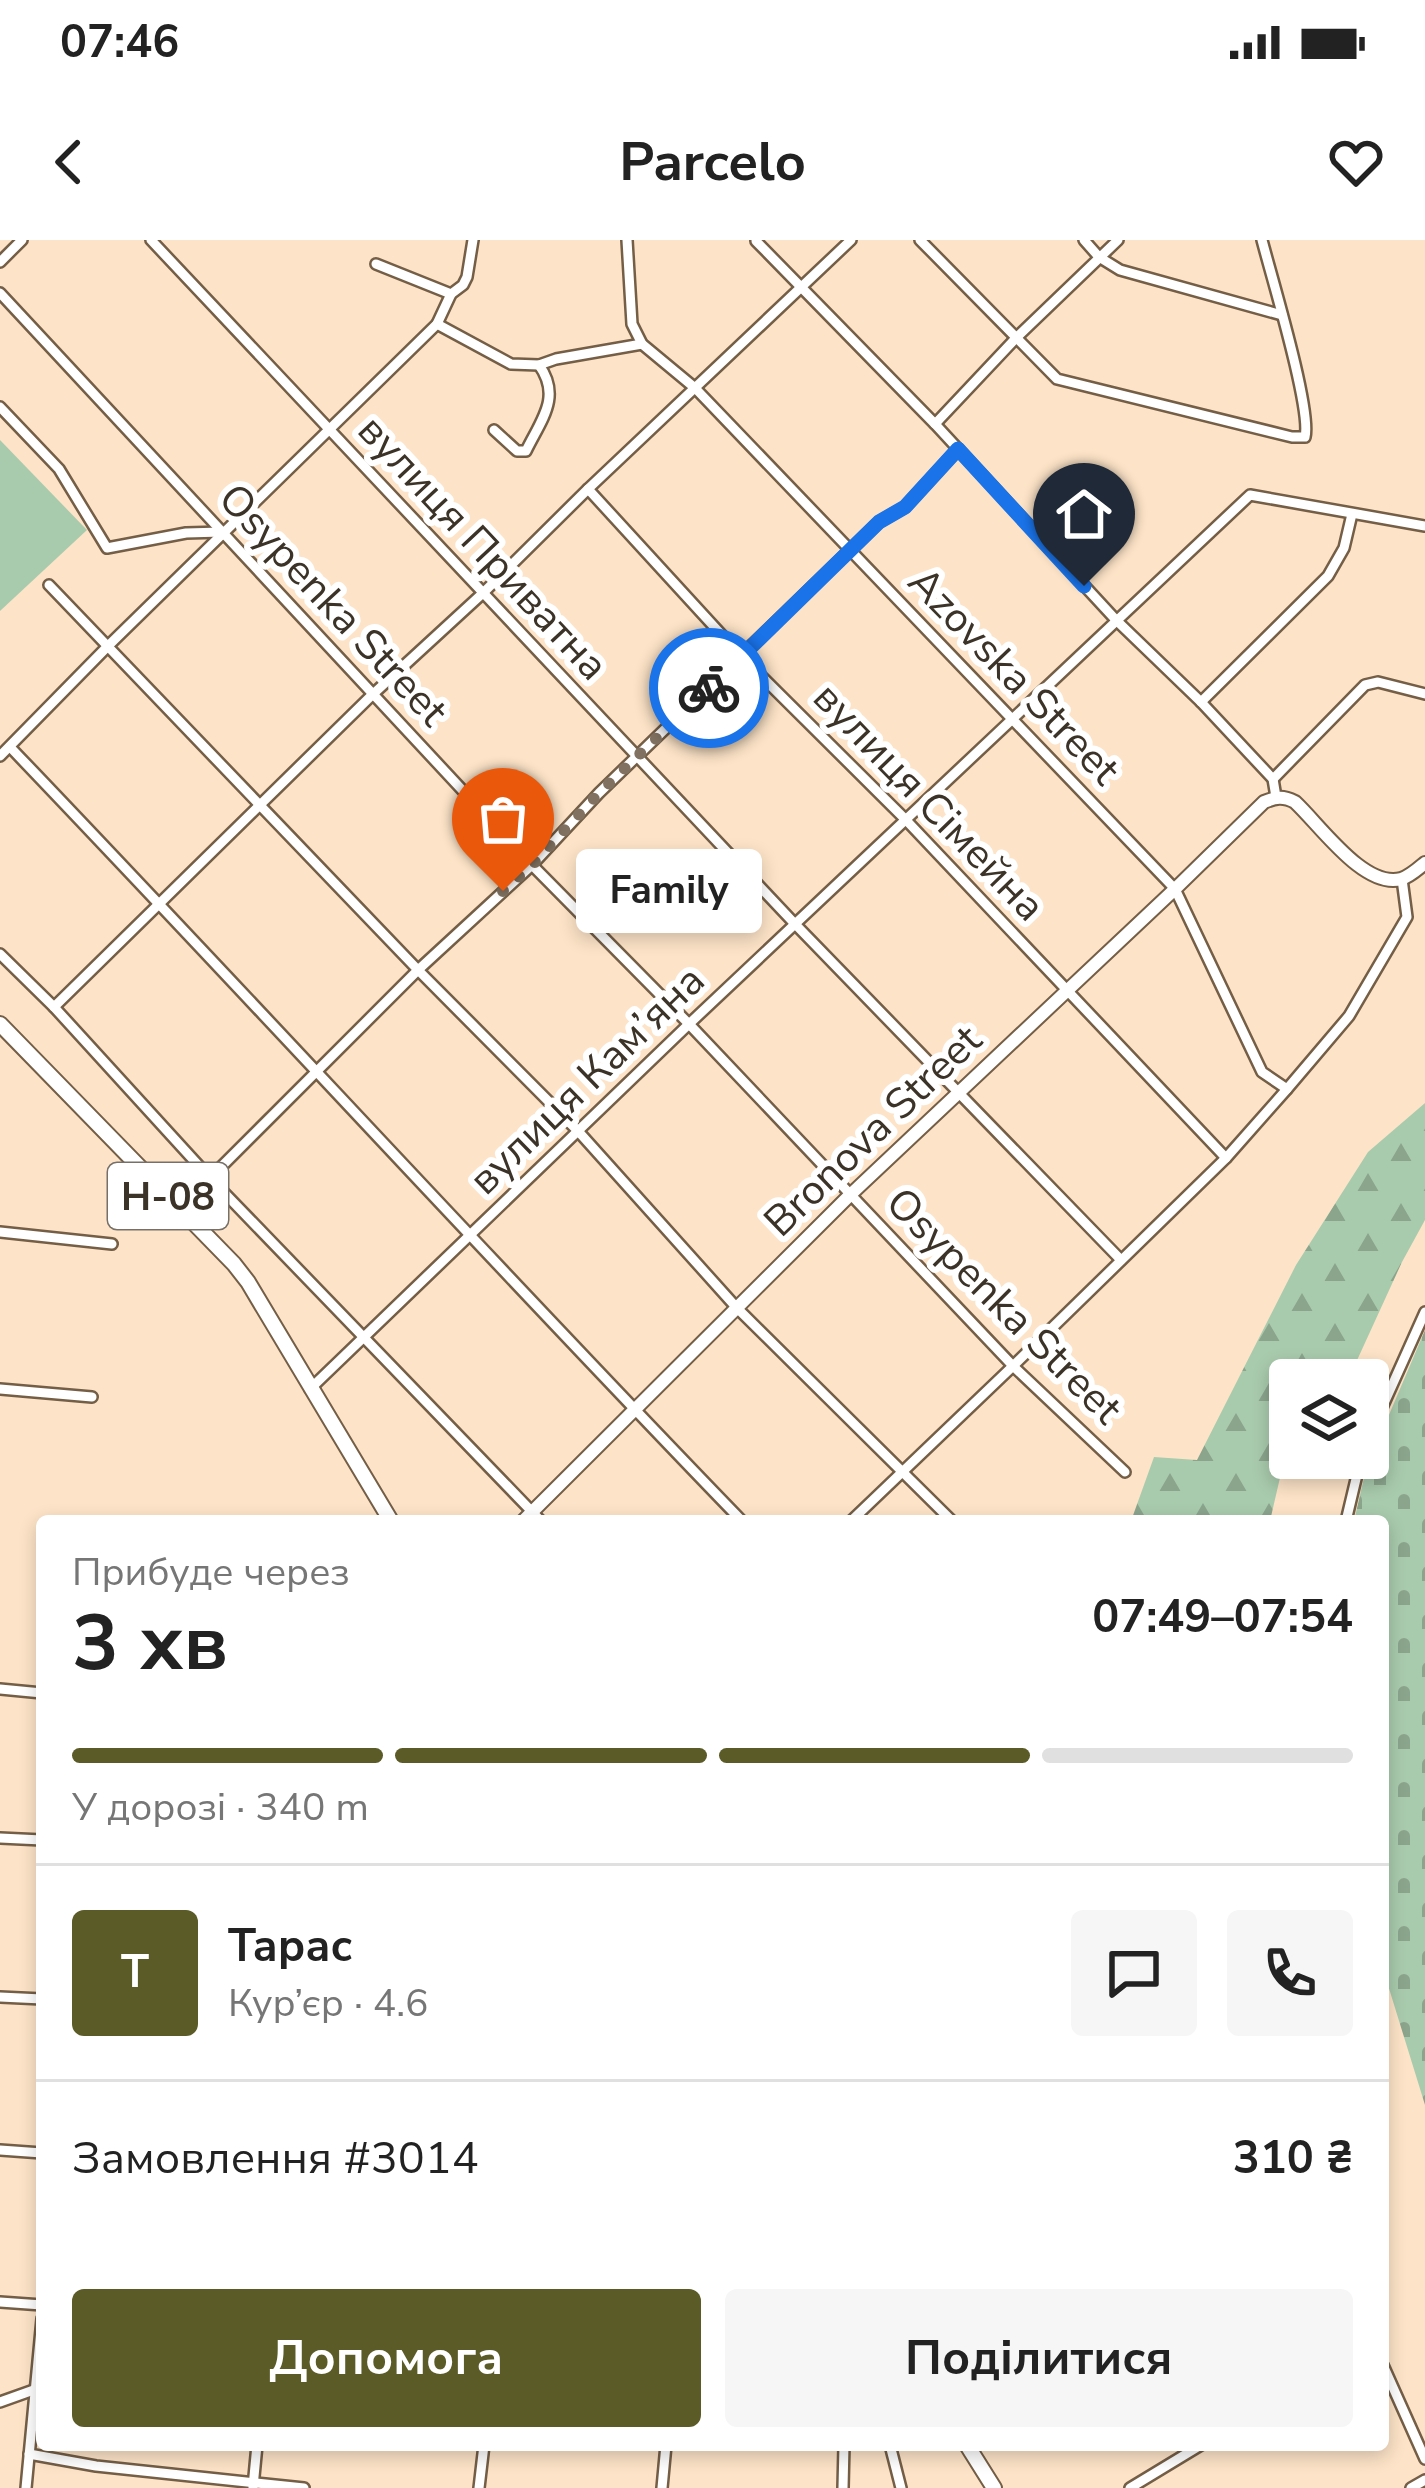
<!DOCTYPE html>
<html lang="uk">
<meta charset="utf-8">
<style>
body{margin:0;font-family:"Nunito Sans",sans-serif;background:#f6f6f6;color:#222;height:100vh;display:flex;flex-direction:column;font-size:45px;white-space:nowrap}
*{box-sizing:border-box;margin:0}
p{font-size:39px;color:#767676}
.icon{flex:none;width:66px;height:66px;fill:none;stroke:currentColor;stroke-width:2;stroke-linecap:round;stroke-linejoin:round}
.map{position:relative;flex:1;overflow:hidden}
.drawer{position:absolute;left:36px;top:1275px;width:1353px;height:936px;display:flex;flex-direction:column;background:#fff;border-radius:12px;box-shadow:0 6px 18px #0003}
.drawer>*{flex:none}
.tools{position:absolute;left:1269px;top:1119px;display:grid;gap:24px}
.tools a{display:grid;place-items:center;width:120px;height:120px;border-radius:12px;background:#fff;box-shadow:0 6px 18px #0003;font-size:60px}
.pin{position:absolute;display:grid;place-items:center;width:102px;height:102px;color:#fff;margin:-123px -51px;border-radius:50% 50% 50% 0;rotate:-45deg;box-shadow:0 0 12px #0007}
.pin .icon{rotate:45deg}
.courier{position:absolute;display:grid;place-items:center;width:120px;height:120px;margin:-60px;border:9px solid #1a73e8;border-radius:50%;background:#fff;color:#222;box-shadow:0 3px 15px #0007}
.bubble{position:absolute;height:84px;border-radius:12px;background:#fff;box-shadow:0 6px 18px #0003;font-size:39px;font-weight:700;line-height:84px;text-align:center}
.overview em{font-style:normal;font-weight:700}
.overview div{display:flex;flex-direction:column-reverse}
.overview{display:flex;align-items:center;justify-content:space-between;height:204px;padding:0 36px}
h1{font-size:78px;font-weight:700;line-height:90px}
.bar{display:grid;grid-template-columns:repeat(4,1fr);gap:18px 12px;align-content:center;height:144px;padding:0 36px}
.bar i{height:15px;border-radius:9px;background:#e0e0e0}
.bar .current{background:#5b5b28}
.bar p{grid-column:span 4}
.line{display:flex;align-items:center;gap:30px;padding:0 36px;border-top:3px solid #e0e0e0}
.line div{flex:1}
.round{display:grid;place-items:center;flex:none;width:126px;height:126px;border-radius:12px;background:#f6f6f6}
.primary-button{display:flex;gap:24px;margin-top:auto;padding:24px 36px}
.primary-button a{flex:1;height:138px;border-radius:12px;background:#5b5b28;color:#fff;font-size:48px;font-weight:700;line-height:138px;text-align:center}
.primary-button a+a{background:#f6f6f6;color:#222}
.status{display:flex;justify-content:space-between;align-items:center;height:84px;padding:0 60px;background:#fff;direction:ltr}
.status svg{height:33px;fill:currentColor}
header{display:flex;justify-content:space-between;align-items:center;height:156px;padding:0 36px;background:#fff;font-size:54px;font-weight:700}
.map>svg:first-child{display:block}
</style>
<div class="status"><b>07:46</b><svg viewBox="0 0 49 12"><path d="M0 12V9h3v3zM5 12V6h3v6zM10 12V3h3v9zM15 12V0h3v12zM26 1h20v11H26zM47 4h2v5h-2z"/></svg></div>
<header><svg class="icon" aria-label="back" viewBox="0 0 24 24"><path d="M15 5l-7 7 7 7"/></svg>Parcelo<svg class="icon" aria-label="heart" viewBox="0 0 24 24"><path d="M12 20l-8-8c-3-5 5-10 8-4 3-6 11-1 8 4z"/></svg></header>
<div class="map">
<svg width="1425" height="2248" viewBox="0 0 1425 2248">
<defs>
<pattern id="forest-firs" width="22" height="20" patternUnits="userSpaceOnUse" patternTransform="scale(3)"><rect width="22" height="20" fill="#a9cbad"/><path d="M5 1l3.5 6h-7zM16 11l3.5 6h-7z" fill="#8ba58d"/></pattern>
<pattern id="cemetery-stones" width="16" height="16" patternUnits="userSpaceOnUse" patternTransform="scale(3)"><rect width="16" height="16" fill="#a9cbad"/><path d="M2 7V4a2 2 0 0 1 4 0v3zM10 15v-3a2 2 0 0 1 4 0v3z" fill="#8ba58d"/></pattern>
</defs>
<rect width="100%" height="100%" fill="#fde4c8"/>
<polygon fill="url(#forest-firs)" points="1425,863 1425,980 1402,1022 1348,1140 1290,1140 1292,1218 1282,1229 1270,1281 1131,1281 1154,1217 1197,1220 1296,1025 1368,912"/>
<polygon fill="url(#cemetery-stones)" points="1425,1090 1425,1865 1383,1729 1383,1281 1354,1281 1366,1229"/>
<polygon fill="#a9cbad" points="0,200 87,290 0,371"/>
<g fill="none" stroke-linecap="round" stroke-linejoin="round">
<defs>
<g id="street">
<polyline points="151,0 795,684 1121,1020"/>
<polyline points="627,0 632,84 642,104 695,148 1175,649 1262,832 1287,849"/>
<path d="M920 0 1057 139 1292 197H1305C1312 170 1271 35 1262 0"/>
<polyline points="1084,0 1099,17 1120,30 1282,75"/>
<polyline points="756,1 935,184 1116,380 1201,462 1273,539 1276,557"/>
<polyline points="0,22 22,0"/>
<polyline points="376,24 451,54"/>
<polyline points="0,53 532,625 689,784 1013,1126 1125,1232"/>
<polyline points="437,84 451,54 463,45 467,37 473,0"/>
<polyline points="0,167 59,229 107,308 186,293 222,292"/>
<polyline points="935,184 1016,98 1118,0"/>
<path d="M494 190 517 211H526C541 180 562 157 539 125"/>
<polyline points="588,249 741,416 905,579 1226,918"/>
<polyline points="49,345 418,730 578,891 736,1067 952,1281"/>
<polyline points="1201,462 1328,336 1344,308 1352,274"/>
<path d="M10 507C256 764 495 1026 742 1281"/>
<polyline points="0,516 109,405 437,84 511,124 539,125 556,119 642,104"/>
<polyline points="1273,539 1365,445 1378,442 1425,454"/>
<polyline points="0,714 54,767 210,938 541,1281"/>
<polyline points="54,767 372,455 483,353 588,249 851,0"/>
<polyline points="210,938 418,730 532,625 599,553 879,282 905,267 958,209"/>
<polyline points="0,992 112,1004"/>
<polyline points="0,1149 92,1157"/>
<polyline points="310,1149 689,784 1250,255 1425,286"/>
<polyline points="1368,1199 1425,1072"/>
<polyline points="851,1281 1013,1126 1226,918 1287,849 1349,776 1407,677 1402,639"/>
<polyline points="1346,1281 1361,1218"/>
<polyline points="0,1449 42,1453"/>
<polyline points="0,1598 42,1600"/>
<polyline points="0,1757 42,1759"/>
<polyline points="0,1910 42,1913"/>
<polyline points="0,2062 42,2065"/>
<polyline points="1383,2125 1425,2219"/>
<polyline points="0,2162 42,2147"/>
<polyline points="890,2205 901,2248"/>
<polyline points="29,2214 96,2226 304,2248"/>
<polyline points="253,2247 257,2205"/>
<polyline points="26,2248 42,2079"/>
<polyline points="479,2248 484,2205"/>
<polyline points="662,2248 666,2205"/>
<polyline points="843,2248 844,2205"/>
<polyline points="1130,2248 1201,2205"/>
<polyline points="1411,2248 1425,2240"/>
</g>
<path id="secondary" d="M523 1281 849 956 1175 649 1264 562C1276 557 1283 556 1295 562 1320 585 1364 649 1401 639 1409 637 1419 628 1425 623"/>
<g id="primary">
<polyline points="0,784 234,1024 248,1042 391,1281"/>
<polyline points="967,2205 994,2248"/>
</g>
</defs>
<use href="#street" stroke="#745e46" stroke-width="14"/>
<use href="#secondary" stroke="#745e46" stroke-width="16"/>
<use href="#primary" stroke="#745e46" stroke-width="18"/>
<use href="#street" stroke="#fff" stroke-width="9"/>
<use href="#secondary" stroke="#fff" stroke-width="12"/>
<use href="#primary" stroke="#fff" stroke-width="14"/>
</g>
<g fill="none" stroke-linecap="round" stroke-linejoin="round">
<polyline stroke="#807160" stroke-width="12" stroke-dasharray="0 21.6" points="503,651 532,625 599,553 709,448"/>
<polyline stroke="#1a73e8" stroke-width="15" points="709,448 879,282 905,267 958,209 1084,346"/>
</g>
<g text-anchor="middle" stroke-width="12" stroke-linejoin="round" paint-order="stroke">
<rect fill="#fff" stroke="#767068" stroke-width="3" x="108" y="923" width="120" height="66" rx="9"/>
<g font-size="39" font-weight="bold" fill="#3c3328">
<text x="168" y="970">Н-08</text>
</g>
<g font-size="42" fill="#3c3328" stroke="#fff">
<text transform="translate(484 307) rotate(47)" y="15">вулиця Приватна</text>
<text transform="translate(334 364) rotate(47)" y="15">Osypenka Street</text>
<text transform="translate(1015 435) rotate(46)" y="15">Azovska Street</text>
<text transform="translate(930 561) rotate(46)" y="15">вулиця Сімейна</text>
<text transform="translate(586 839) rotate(-44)" y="15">вулиця Кам’яна</text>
<text transform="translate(872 890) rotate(-44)" y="15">Bronova Street</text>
<text transform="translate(1005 1065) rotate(45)" y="15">Osypenka Street</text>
</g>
</g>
</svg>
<div class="tools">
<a><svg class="icon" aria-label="layers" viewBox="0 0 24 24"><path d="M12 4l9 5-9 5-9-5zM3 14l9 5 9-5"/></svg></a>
</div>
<div class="pin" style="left:503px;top:651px;background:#ea580c"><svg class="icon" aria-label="bag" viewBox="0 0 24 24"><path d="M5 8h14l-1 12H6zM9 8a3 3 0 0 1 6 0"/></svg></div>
<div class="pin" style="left:1084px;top:346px;background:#1f2937"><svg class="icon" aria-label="home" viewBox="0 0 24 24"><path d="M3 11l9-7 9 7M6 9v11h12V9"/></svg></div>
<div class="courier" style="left:709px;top:448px"><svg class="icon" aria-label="bike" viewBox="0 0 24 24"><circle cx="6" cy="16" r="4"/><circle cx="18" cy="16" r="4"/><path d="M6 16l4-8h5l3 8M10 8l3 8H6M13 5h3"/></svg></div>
<div class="bubble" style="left:576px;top:609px;width:186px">Family</div>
<section class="drawer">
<div class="overview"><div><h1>3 хв</h1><p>Прибуде через</p></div><em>07:49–07:54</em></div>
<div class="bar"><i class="current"></i><i class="current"></i><i class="current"></i><i></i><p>У дорозі · 340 m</p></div>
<div class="line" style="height:216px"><b class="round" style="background:#5b5b28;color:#fff">Т</b><div><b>Тарас</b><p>Кур’єр · 4.6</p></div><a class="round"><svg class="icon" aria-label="chat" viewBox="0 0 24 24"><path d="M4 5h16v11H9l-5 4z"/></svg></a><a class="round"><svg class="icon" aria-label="phone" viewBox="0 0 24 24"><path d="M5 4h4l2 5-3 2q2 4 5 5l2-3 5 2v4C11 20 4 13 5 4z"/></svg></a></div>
<div class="line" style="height:156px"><div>Замовлення #3014</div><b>310 ₴</b></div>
<div class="primary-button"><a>Допомога</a><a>Поділитися</a></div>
</section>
</div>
